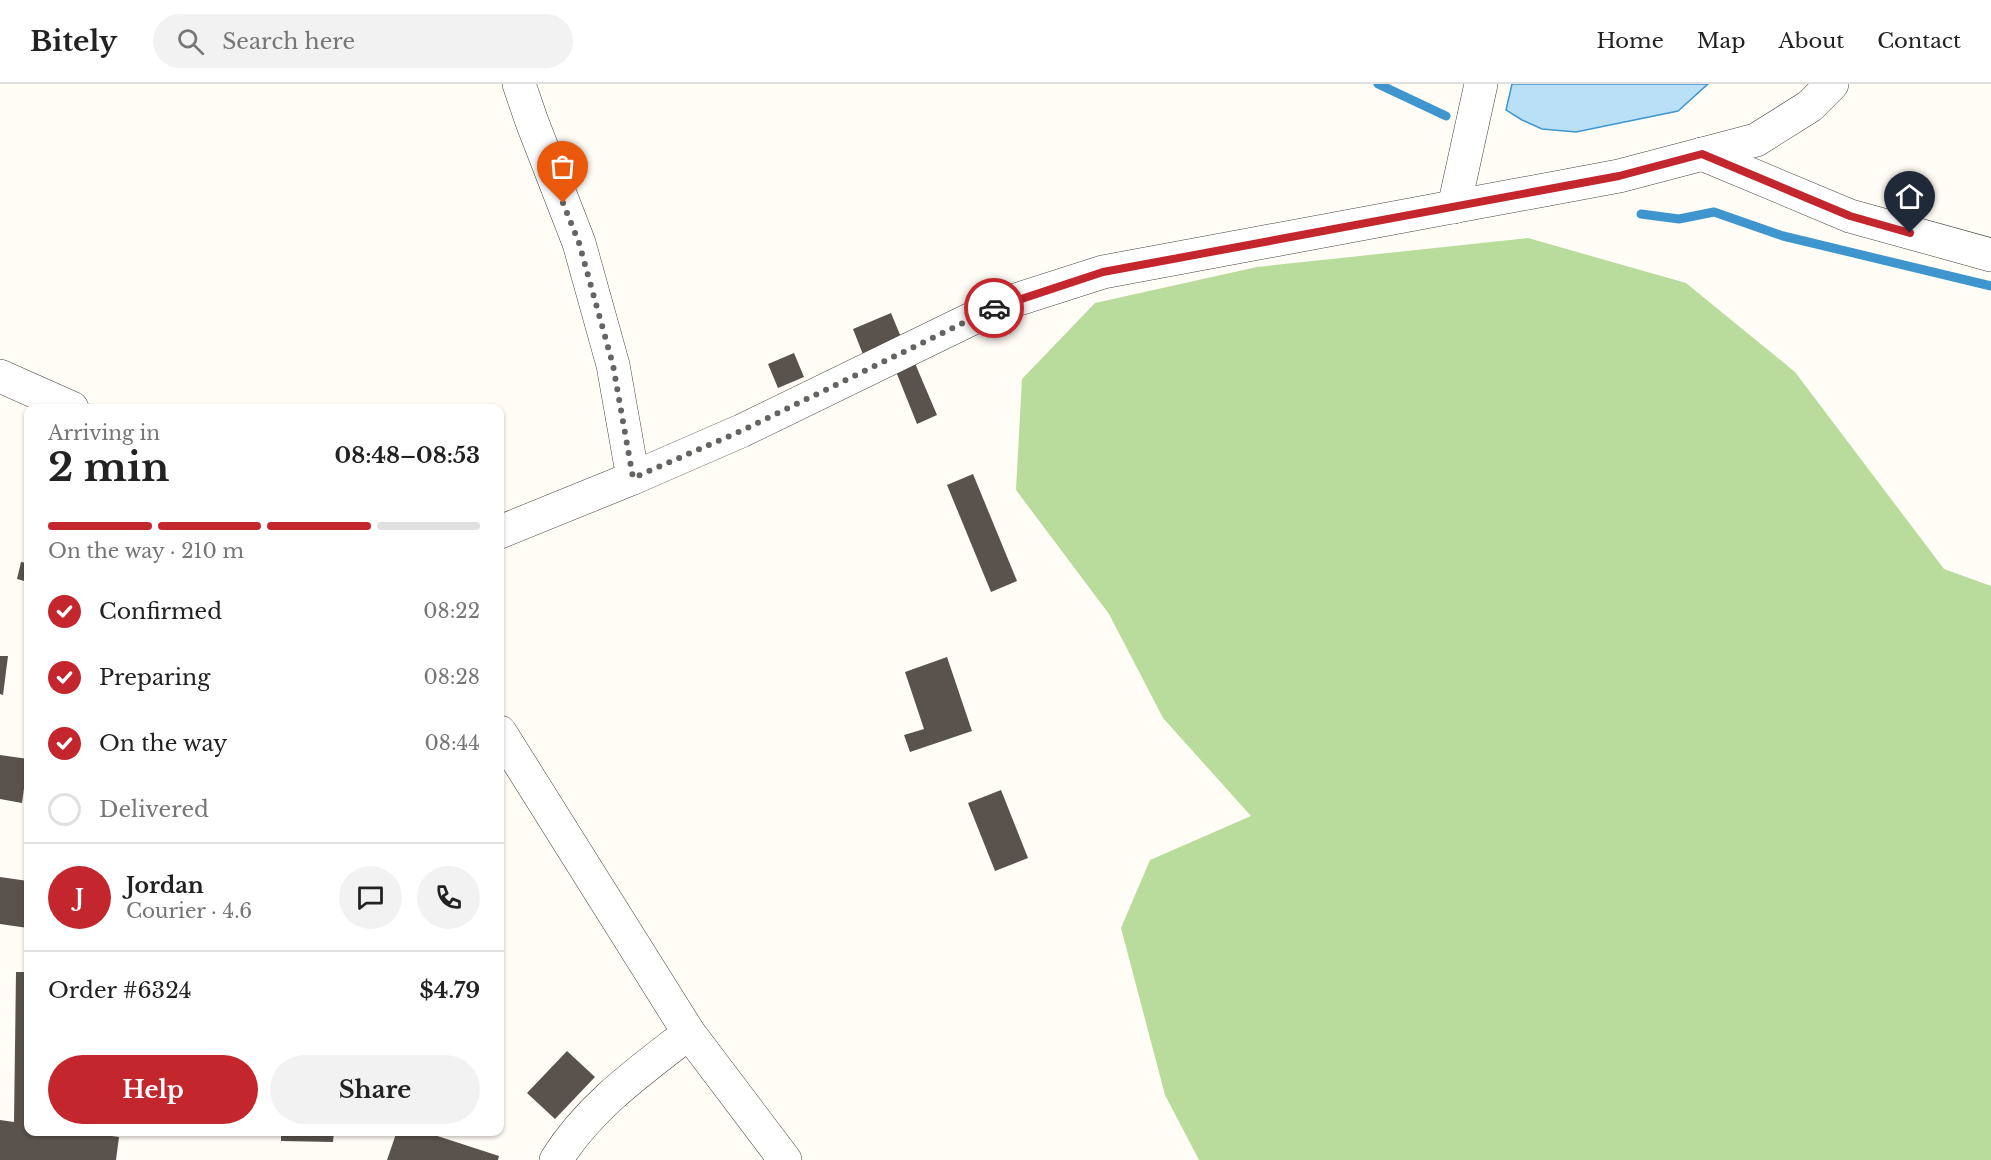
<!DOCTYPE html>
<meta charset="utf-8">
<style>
body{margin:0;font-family:"Libre Baskerville",serif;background:#f2f2f2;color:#222;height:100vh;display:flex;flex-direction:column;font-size:22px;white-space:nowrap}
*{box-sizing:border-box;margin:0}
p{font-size:20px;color:#767676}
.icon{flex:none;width:33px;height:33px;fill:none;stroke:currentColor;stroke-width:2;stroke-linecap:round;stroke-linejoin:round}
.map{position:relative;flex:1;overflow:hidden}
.panel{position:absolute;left:24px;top:320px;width:480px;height:732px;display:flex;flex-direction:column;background:#fff;border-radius:12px;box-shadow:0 2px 4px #0004}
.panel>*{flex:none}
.pin{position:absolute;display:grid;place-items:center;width:51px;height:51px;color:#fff;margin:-62px -26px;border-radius:50% 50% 50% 0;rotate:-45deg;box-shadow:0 0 6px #0007}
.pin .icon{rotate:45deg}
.courier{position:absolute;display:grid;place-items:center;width:60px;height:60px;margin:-30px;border:4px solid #c4262e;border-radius:50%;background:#fff;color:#222;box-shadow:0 2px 8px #0007}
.overview em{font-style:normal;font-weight:700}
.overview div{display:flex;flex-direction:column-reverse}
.overview{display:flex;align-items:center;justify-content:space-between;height:102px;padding:0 24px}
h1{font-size:39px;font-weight:700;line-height:45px}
.bar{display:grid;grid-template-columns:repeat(4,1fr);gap:9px 6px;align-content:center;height:72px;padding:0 24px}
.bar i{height:8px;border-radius:4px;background:#e0e0e0}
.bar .on{background:#c4262e}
.bar p{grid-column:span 4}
.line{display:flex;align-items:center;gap:15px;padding:0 24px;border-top:2px solid #e0e0e0}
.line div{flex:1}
.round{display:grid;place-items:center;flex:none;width:63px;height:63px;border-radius:32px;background:#f2f2f2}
ol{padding:0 24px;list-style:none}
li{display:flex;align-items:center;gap:18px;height:66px}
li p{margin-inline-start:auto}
li .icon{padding:6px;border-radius:50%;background:#c4262e;color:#fff;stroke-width:4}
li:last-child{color:#767676}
li i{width:33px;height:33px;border:3px solid #e0e0e0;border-radius:50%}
.cta{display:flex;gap:12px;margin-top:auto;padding:12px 24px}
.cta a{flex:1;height:69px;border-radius:36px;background:#c4262e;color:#fff;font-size:24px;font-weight:700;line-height:69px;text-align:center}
.cta a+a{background:#f2f2f2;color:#222}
header{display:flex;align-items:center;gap:36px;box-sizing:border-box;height:84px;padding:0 30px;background:#fff;border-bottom:2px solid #e0e0e0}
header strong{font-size:28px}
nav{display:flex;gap:33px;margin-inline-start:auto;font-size:21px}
.search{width:420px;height:54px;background:#f2f2f2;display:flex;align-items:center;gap:15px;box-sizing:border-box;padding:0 21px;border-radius:33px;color:#767676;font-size:22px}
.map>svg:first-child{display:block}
</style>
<header>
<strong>Bitely</strong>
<div class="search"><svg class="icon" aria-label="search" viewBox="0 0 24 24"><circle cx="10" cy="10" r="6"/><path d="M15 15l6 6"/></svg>Search here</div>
<nav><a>Home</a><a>Map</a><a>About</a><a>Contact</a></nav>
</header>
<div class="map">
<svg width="1991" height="1076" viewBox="0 0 1991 1076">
<rect width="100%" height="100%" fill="#fffdf5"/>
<polygon fill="#b9dc9c" points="1528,154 1686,199 1795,288 1944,485 1991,502 1991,1076 1199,1076 1165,1011 1121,844 1150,776 1251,732 1163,634 1109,530 1016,406 1022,295 1095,219 1257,183"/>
<polygon fill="#b9e0f7" stroke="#3f96cf" stroke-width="1.5" points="1512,0 1708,0 1678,27 1576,48 1542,45 1522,36 1506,26"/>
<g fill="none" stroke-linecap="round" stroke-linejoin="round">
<g stroke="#3f96cf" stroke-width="9">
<polyline points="1378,0 1446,32"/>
<polyline points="1641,130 1679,135 1714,128 1783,152 1991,202"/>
</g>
</g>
<g fill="#5a524d">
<polygon points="891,229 903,258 864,273 853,245"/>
<polygon points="794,269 804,293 778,304 768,280"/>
<polygon points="914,277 937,331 917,340 895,285"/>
<polygon points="973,390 1017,497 991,508 947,401"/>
<polygon points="21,478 28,479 28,498 17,495"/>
<polygon points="0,572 8,572 3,611 0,610"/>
<polygon points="947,573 972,647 910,668 904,651 924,645 905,588"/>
<polygon points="0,671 28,675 22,719 0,715"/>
<polygon points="1001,706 1028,774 995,787 968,719"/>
<polygon points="0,793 28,797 28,844 0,840"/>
<polygon points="16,888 28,888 28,1047 75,1047 119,1053 116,1076 0,1076 0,1036 14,1038"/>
<polygon points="567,967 595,993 555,1035 527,1009"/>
<polygon points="281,1047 334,1047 333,1058 281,1057"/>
<polygon points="397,1047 422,1047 499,1072 498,1076 387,1076"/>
</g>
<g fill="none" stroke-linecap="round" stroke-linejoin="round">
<defs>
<g id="minor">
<polyline points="1702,70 1850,132 1991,171"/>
<polyline points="1454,123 1481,0"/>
<polyline points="0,292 72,324"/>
<polyline points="633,394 741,347 1000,221 1103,188 1619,92 1756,56 1810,22 1832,0"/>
<polyline points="500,448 633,394 613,281 579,159 532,38 519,0"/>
<polyline points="500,648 689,949 785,1076"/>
<path d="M556 1076C590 1022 640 987 689 949"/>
</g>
</defs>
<use href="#minor" stroke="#444" stroke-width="34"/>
<use href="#minor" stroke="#fff" stroke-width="33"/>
</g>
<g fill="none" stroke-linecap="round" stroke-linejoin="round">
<polyline stroke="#646461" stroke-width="6" stroke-dasharray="0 10.8" points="563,119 579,159 613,281 633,394 741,347 994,224"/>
<polyline stroke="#c4262e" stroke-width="8" points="994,224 1103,188 1619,92 1702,70 1850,132 1910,149"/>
</g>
</svg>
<div class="pin" style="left:563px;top:119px;background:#ea580c"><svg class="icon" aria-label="bag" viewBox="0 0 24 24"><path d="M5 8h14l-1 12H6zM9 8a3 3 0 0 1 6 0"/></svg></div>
<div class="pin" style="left:1910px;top:149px;background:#1f2937"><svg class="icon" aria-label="home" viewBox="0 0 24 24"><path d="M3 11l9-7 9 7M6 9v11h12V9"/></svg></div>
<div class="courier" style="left:994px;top:224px"><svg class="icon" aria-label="car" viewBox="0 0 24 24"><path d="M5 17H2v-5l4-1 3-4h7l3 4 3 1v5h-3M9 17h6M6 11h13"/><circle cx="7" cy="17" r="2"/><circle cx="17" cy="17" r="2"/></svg></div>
<section class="panel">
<div class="overview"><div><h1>2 min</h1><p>Arriving in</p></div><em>08:48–08:53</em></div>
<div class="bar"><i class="on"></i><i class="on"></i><i class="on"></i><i></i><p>On the way · 210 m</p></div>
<ol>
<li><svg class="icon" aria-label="check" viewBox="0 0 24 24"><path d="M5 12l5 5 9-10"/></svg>Confirmed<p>08:22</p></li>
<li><svg class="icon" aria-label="check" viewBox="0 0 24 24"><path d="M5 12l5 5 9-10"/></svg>Preparing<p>08:28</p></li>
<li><svg class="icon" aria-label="check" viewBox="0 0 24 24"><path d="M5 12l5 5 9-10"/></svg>On the way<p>08:44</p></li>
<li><i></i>Delivered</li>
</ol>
<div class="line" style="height:108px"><b class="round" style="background:#c4262e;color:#fff">J</b><div><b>Jordan</b><p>Courier · 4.6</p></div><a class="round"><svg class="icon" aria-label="chat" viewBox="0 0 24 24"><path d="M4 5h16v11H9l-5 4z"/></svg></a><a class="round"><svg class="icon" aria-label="phone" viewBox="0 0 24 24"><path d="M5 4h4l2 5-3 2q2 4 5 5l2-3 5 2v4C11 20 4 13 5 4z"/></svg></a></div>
<div class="line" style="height:78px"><div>Order #6324</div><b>$4.79</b></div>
<div class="cta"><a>Help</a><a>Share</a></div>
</section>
</div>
